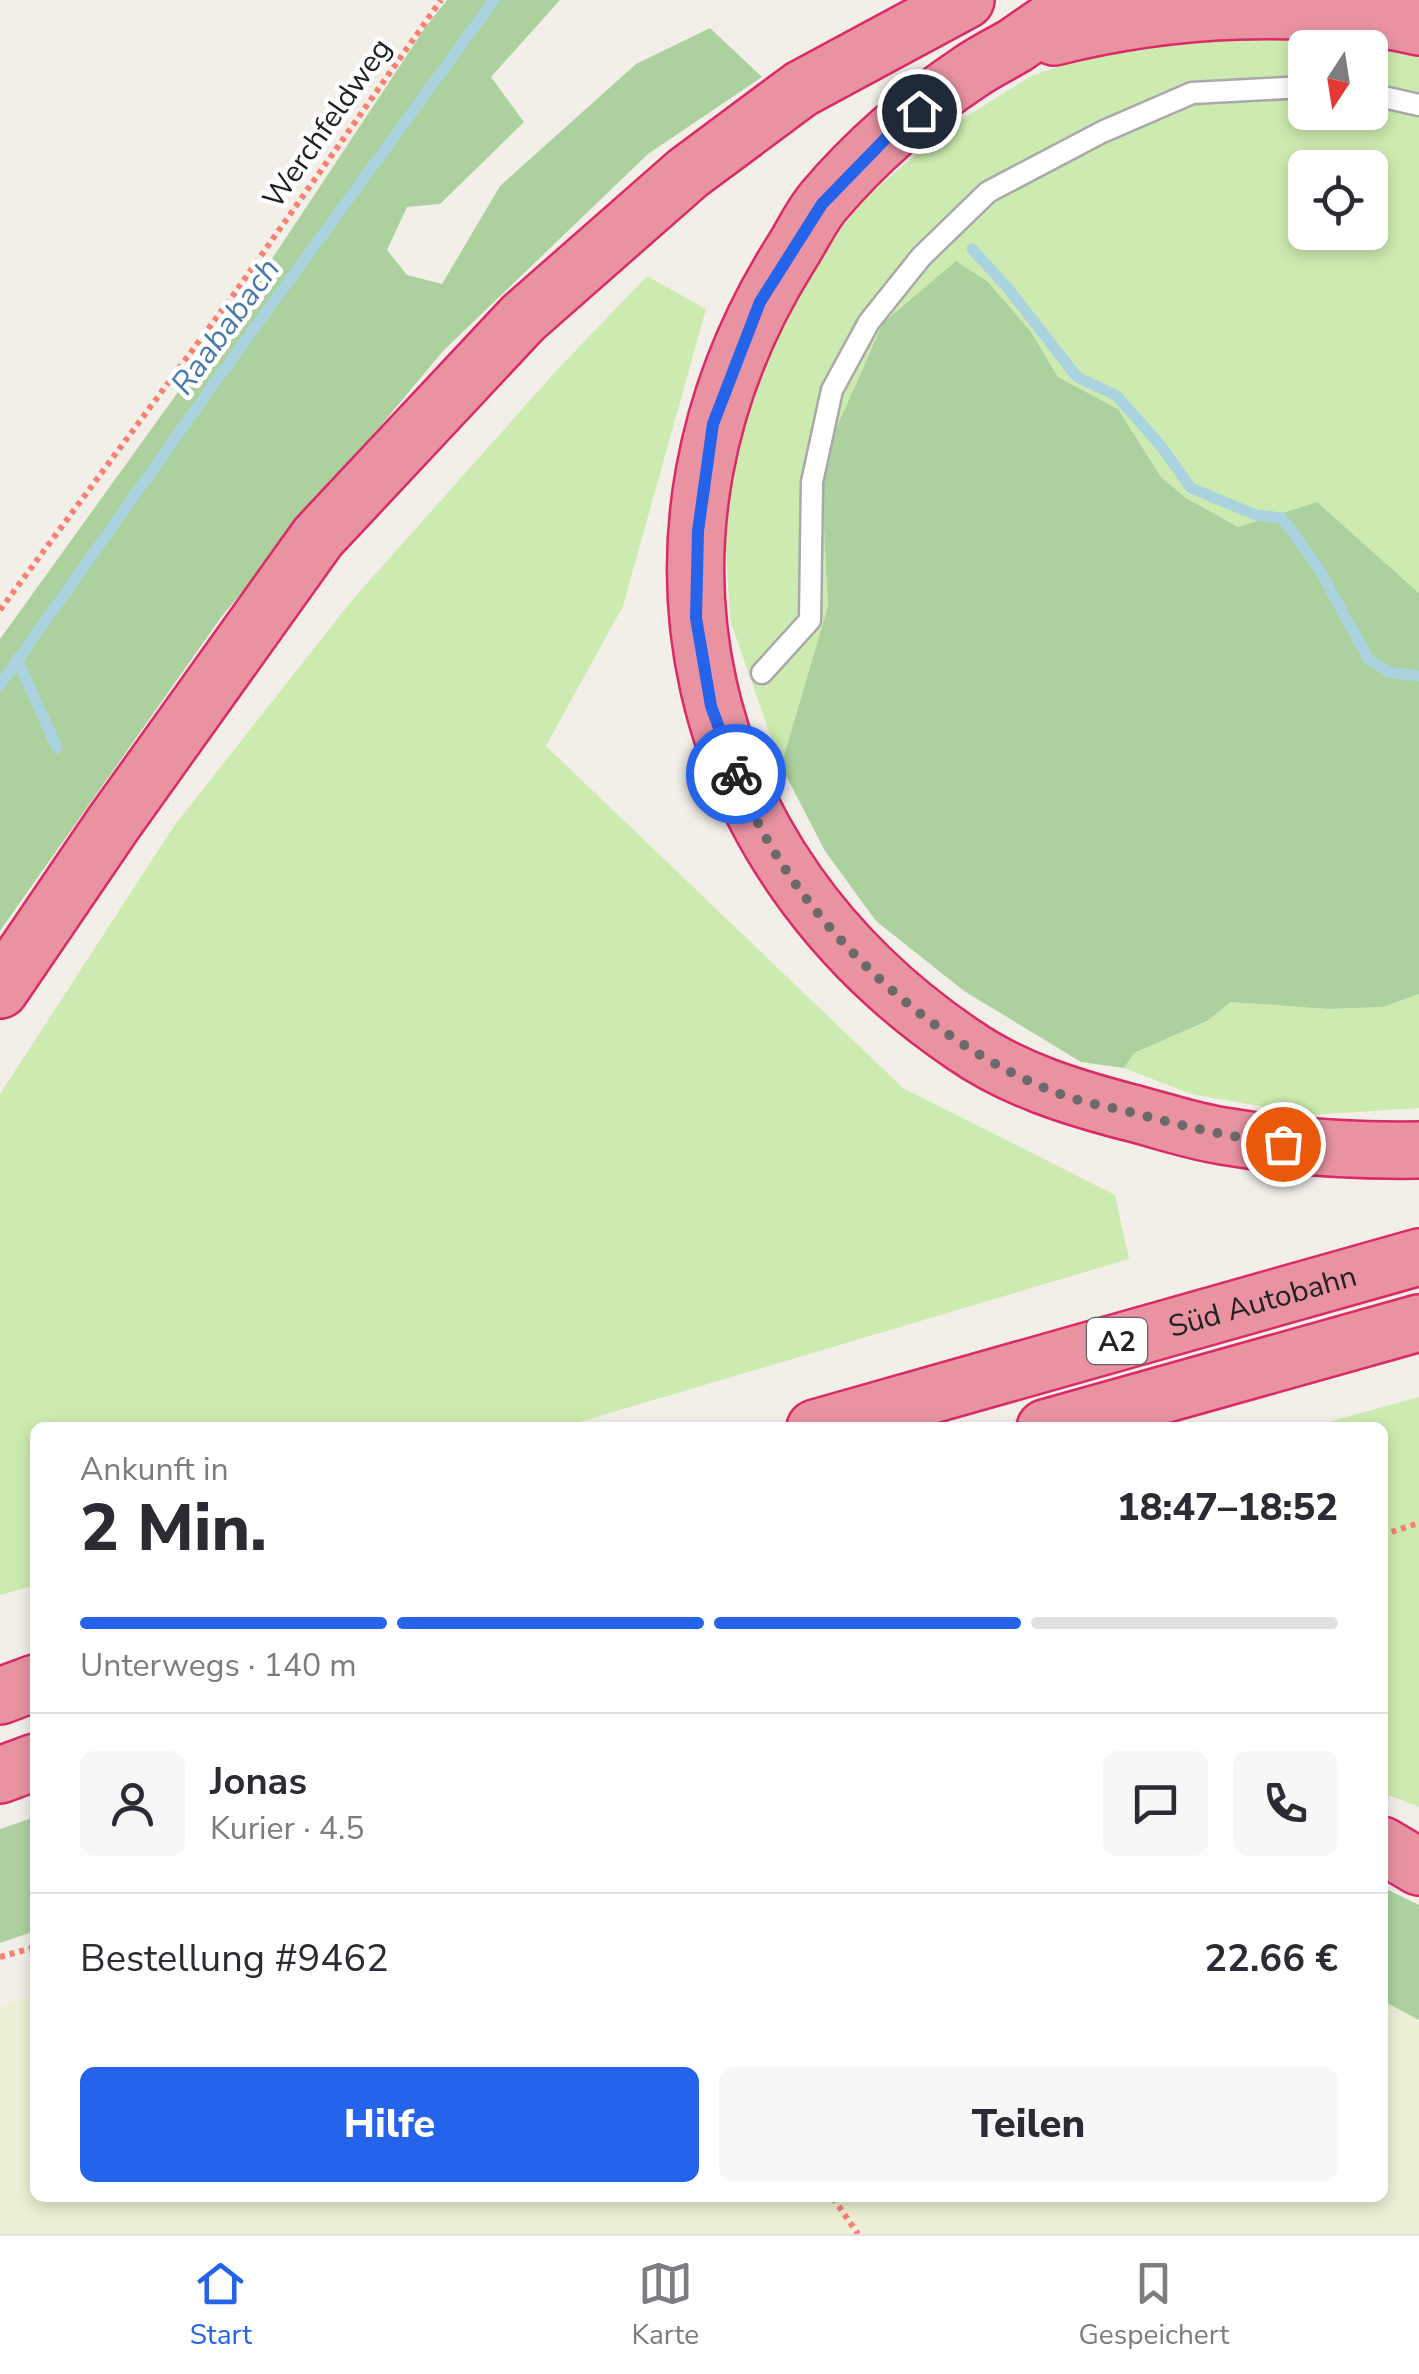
<!DOCTYPE html>
<html lang="de">
<meta charset="utf-8">
<style>
body{margin:0;font-family:"Nunito Sans",sans-serif;background:#f7f7f7;color:#2b2b33;height:100vh;display:flex;flex-direction:column;font-size:38px;white-space:nowrap}
*{box-sizing:border-box;margin:0}
p{font-size:32px;color:#7c7c81}
.icon{flex:none;width:55px;height:55px;fill:none;stroke:currentColor;stroke-width:2;stroke-linecap:round;stroke-linejoin:round}
.map{position:relative;flex:1;overflow:hidden}
.side{position:absolute;left:30px;top:1422px;width:1358px;height:780px;display:flex;flex-direction:column;background:#fff;border-radius:15px;box-shadow:0 5px 15px #0003}
.side>*{flex:none}
.needle{width:65px;rotate:192deg}
.controls{position:absolute;left:1288px;top:30px;display:grid;gap:20px}
.controls a{display:grid;place-items:center;width:100px;height:100px;border-radius:15px;background:#fff;box-shadow:0 5px 15px #0003;font-size:50px}
.pin{position:absolute;display:grid;place-items:center;width:85px;height:85px;color:#fff;margin:-42px;border:5px solid #fff;border-radius:50%;box-shadow:0 2px 10px #0007}
.courier{position:absolute;display:grid;place-items:center;width:100px;height:100px;margin:-50px;border:8px solid #2563eb;border-radius:50%;background:#fff;color:#222;box-shadow:0 2px 12px #0007}
.summary em{font-style:normal;font-weight:800}
.summary div{display:flex;flex-direction:column-reverse}
.summary{display:flex;align-items:center;justify-content:space-between;height:170px;padding:0 50px}
h1{font-size:65px;font-weight:800;line-height:75px}
.bar{display:grid;grid-template-columns:repeat(4,1fr);gap:15px 10px;align-content:center;height:120px;padding:0 50px}
.bar i{height:12px;border-radius:8px;background:#e1e1e2}
.bar .current{background:#2563eb}
.bar p{grid-column:span 4}
.line{display:flex;align-items:center;gap:25px;padding:0 50px;border-top:2px solid #e1e1e2}
.line div{flex:1}
.round{display:grid;place-items:center;flex:none;width:105px;height:105px;border-radius:15px;background:#f7f7f7}
.cta{display:flex;gap:20px;margin-top:auto;padding:20px 50px}
.cta a{flex:1;height:115px;border-radius:15px;background:#2563eb;color:#fff;font-size:40px;font-weight:800;line-height:115px;text-align:center}
.cta a+a{background:#f7f7f7;color:#2b2b33}
.tab-bar{display:flex;justify-content:space-around;align-items:center;height:140px;border-top:2px solid #e1e1e2;background:#fff;font-size:28px;color:#7c7c81}
.tab-bar a{display:grid;justify-items:center;gap:5px}
.tab-bar .current{color:#2563eb}
.map>svg:first-child{display:block}
</style>
<div class="map">
<svg width="1419" height="2234" viewBox="0 0 1419 2234">
<rect width="100%" height="100%" fill="#f2efe9"/>
<polygon fill="#eef0d5" points="35,1993 35,2198 1382,2198 1383,2001 1419,2020 1419,2234 0,2234 0,2007"/>
<g fill="#cdebb0" fill-rule="evenodd">
<path d="M1246 22 1419 51V593L1317 502 1238 527 1186 498 1161 477 1118 409 1058 377 1031 332 822 491 828 606 781 766 730 620 725 532 735 450 762 359 816 260 866 198 940 133 1031 76 1149 36ZM1305 48H1370V112H1305ZM1305 168H1370V232H1305Z"/>
<polygon points="647,276 706,309 623,606 546,746 903,1088 1115,1195 1129,1259 563,1427 35,1428 35,1585 0,1595 0,1094 174,826 353,599 556,371"/>
<polygon points="1419,994 1419,1108 1310,1115 1191,1094 1124,1068 1134,1053 1207,1021 1231,1002 1328,1009 1383,1007"/>
<polygon points="1419,1397 1419,1807 1383,1793 1382,1428 1310,1427"/>
</g>
<g fill="#add19e">
<polygon points="447,0 560,0 491,77 524,122 440,204 407,207 387,250 407,275 442,284 500,186 636,64 710,28 762,77 648,154 443,351 222,616 0,931 0,639 248,295 425,28"/>
<polygon points="956,261 988,282 1031,332 1058,377 1118,409 1161,477 1186,498 1238,527 1317,502 1419,593 1419,994 1383,1007 1328,1009 1231,1002 1207,1021 1134,1053 1124,1068 1081,1062 964,991 876,921 825,851 781,766 828,606 822,491 833,436 883,323"/>
<polygon points="35,1817 35,1931 0,1943 0,1829"/>
<polygon points="1382,1887 1419,1905 1419,2020 1383,2001"/>
</g>
<g fill="none" stroke-linecap="round" stroke-linejoin="round">
<g stroke="#aad3df" stroke-width="11">
<polyline points="972,249 1007,287 1077,377 1117,396 1160,445 1191,488 1256,515 1282,518 1319,569 1369,660 1389,672 1419,676"/>
<polyline points="17,659 57,748"/>
<polyline points="0,685 210,389 494,0"/>
</g>
<defs>
<g id="lane">
<polyline points="1370,94 1419,105"/>
<polyline points="762,673 810,620 812,482 832,390 869,322 921,257 988,192 1102,132 1192,93 1305,87"/>
</g>
<g id="highway">
<path d="M1092 0C1063 10 1041 28 1016 45 1001 54 984 62 970 72 917 107 864 153 823 202 810 218 801 238 790 255 614 536 691 861 964 1045 1013 1079 1071 1097 1128 1112 1160 1120 1191 1131 1223 1136 1289 1147 1353 1151 1419 1150"/>
<path d="M1054 37C1169 8 1304 0 1419 27"/>
<polyline points="0,990 113,824 318,537 523,318 688,173 801,89 966,0"/>
<path id="s1" d="M815 1428 1419 1257"/>
<polyline points="1045,1428 1419,1323"/>
<polyline points="0,1696 35,1683"/>
<polyline points="0,1775 35,1762"/>
<polyline points="1382,1845 1419,1867"/>
</g>
</defs>
<use href="#lane" stroke="#a9a9a9" stroke-width="25"/>
<use href="#highway" stroke="#dc2a67" stroke-width="60"/>
<g stroke="#fa8072" stroke-width="6" stroke-dasharray="5 5" stroke-linecap="butt">
<polyline points="0,610 234,294 441,0"/>
<polyline points="1382,1535 1419,1523"/>
<polyline points="0,1957 35,1947"/>
<polyline points="833,2198 858,2234"/>
</g>
<use href="#lane" stroke="#fff" stroke-width="20"/>
<use href="#highway" stroke="#e892a2" stroke-width="55"/>
</g>
<g fill="none" stroke-linecap="round" stroke-linejoin="round">
<path stroke="#6b6a68" stroke-width="10" stroke-dasharray="0 18" d="M736 774C787 911 924 1043 1060 1094 1081 1102 1104 1106 1126 1111 1179 1125 1229 1137 1283 1144"/>
<polyline stroke="#2563eb" stroke-width="12" points="736,774 711,706 696,618 698,531 713,424 760,302 822,204 894,130 919,111"/>
</g>
<g text-anchor="middle" stroke-width="9" stroke-linejoin="round" paint-order="stroke">
<rect fill="#fff" stroke="#646464" stroke-width="2.5" x="1087" y="1318" width="60" height="46" rx="8"/>
<g font-size="28" font-weight="bold" fill="#222">
<text x="1117" y="1351">A2</text>
</g>
<g font-size="30" fill="#222" stroke="#fff">
<text transform="translate(327 123) rotate(-55)" y="10">Werchfeldweg</text>
<text dy="10" stroke="none"><textPath href="#s1" startOffset="465">Süd Autobahn</textPath></text>
</g>
<g font-size="32" font-style="italic" fill="#4a7aab" stroke="#fff">
<text transform="translate(225 326) rotate(-54)" y="11">Raababach</text>
</g>
</g>
</svg>
<div class="controls">
<a><svg class="needle" viewBox="-14 -14 28 28"><path d="M0-13l5 13h-10z" fill="#e53935"/><path d="M0 13l5-13h-10z" fill="#7c7c81"/></svg></a>
<a><svg class="icon" aria-label="locate" viewBox="0 0 24 24"><circle cx="12" cy="12" r="6"/><path d="M12 2v4M12 18v4M2 12h4M18 12h4"/></svg></a>
</div>
<div class="pin" style="left:1283px;top:1144px;background:#ea580c"><svg class="icon" aria-label="bag" viewBox="0 0 24 24"><path d="M5 8h14l-1 12H6zM9 8a3 3 0 0 1 6 0"/></svg></div>
<div class="pin" style="left:919px;top:111px;background:#1f2937"><svg class="icon" aria-label="home" viewBox="0 0 24 24"><path d="M3 11l9-7 9 7M6 9v11h12V9"/></svg></div>
<div class="courier" style="left:736px;top:774px"><svg class="icon" aria-label="bike" viewBox="0 0 24 24"><circle cx="6" cy="16" r="4"/><circle cx="18" cy="16" r="4"/><path d="M6 16l4-8h5l3 8M10 8l3 8H6M13 5h3"/></svg></div>
<section class="side">
<div class="summary"><div><h1>2 Min.</h1><p>Ankunft in</p></div><em>18:47–18:52</em></div>
<div class="bar"><i class="current"></i><i class="current"></i><i class="current"></i><i></i><p>Unterwegs · 140 m</p></div>
<div class="line" style="height:180px"><a class="round"><svg class="icon" aria-label="person" viewBox="0 0 24 24"><circle cx="12" cy="8" r="4"/><path d="M4 21q1-7 8-7t8 7"/></svg></a><div><b>Jonas</b><p>Kurier · 4.5</p></div><a class="round"><svg class="icon" aria-label="chat" viewBox="0 0 24 24"><path d="M4 5h16v11H9l-5 4z"/></svg></a><a class="round"><svg class="icon" aria-label="phone" viewBox="0 0 24 24"><path d="M5 4h4l2 5-3 2q2 4 5 5l2-3 5 2v4C11 20 4 13 5 4z"/></svg></a></div>
<div class="line" style="height:130px"><div>Bestellung #9462</div><b>22.66 €</b></div>
<div class="cta"><a>Hilfe</a><a>Teilen</a></div>
</section>
</div>
<nav class="tab-bar">
<a class="current"><svg class="icon" aria-label="home" viewBox="0 0 24 24"><path d="M3 11l9-7 9 7M6 9v11h12V9"/></svg>Start</a>
<a><svg class="icon" aria-label="map" viewBox="0 0 24 24"><path d="M3 6l6-2 6 2 6-2v14l-6 2-6-2-6 2zM9 4v14M15 6v14"/></svg>Karte</a>
<a><svg class="icon" aria-label="saved" viewBox="0 0 24 24"><path d="M7 4h10v16l-5-4-5 4z"/></svg>Gespeichert</a>
</nav>
